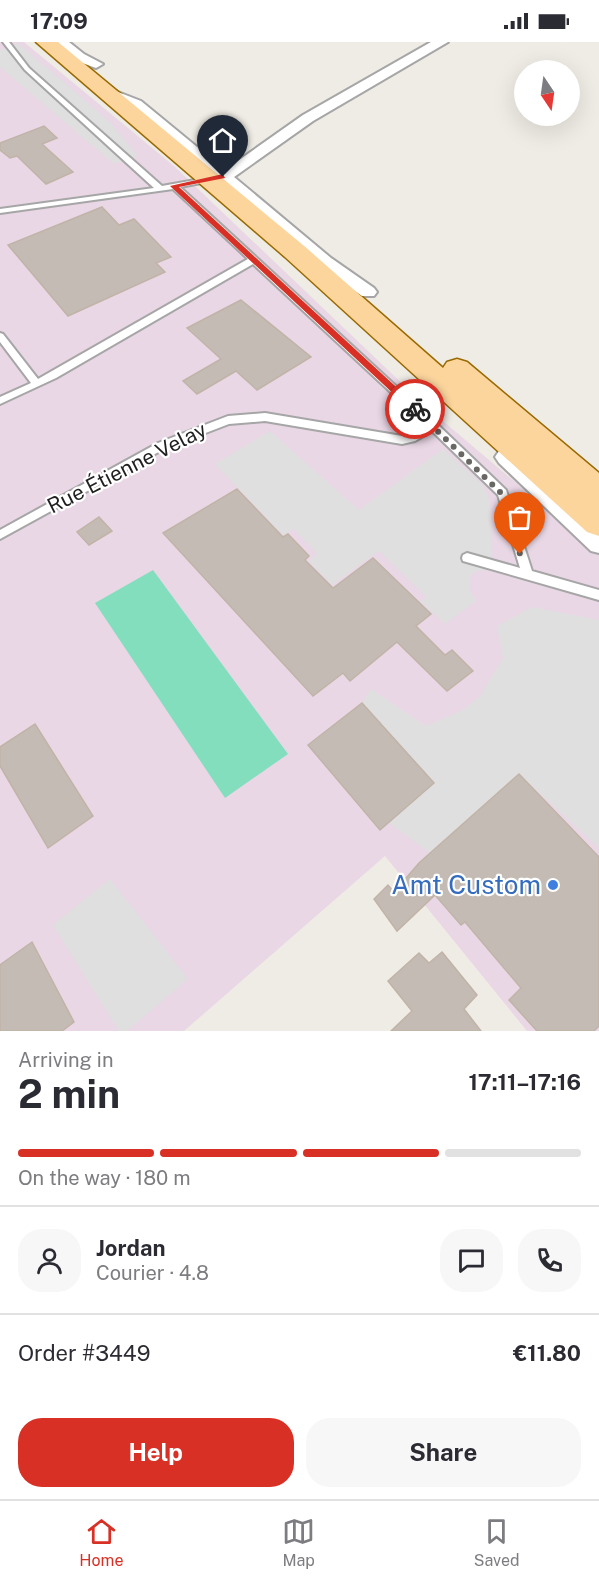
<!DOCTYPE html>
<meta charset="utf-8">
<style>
body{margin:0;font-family:"Public Sans",sans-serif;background:#f7f7f7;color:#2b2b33;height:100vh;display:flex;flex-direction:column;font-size:22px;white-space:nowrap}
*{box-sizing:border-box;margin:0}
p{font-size:20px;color:#7c7c81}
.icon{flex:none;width:33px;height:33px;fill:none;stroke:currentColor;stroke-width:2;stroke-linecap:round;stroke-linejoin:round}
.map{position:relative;height:989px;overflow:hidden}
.details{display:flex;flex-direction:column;background:#fff;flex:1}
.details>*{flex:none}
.needle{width:39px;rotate:167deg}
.buttons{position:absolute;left:514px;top:18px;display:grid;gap:12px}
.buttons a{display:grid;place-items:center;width:66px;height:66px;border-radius:50%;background:#fff;box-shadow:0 6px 24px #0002;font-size:30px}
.pin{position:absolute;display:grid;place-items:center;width:51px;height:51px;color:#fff;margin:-62px -26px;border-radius:50% 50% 50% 0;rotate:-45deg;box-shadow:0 0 6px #0007}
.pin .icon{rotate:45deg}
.courier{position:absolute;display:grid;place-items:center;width:60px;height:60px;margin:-30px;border:4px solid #d93025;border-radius:50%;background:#fff;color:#222;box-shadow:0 2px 8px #0007}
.headline em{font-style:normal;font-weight:700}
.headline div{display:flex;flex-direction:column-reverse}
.headline{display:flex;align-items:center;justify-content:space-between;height:102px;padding:0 18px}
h1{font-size:39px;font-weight:700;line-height:45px}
.bar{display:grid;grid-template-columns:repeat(4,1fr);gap:9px 6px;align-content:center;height:72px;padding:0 18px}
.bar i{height:8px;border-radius:4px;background:#e1e1e2}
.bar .selected{background:#d93025}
.bar p{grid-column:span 4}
.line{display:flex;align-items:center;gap:15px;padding:0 18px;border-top:2px solid #e1e1e2}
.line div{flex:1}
.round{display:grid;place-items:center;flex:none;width:63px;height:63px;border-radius:24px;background:#f7f7f7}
.action{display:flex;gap:12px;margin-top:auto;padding:12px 18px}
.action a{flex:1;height:69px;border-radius:24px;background:#d93025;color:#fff;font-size:24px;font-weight:700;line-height:69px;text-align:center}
.action a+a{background:#f7f7f7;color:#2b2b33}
.status{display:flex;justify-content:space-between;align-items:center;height:42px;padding:0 30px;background:#fff;direction:ltr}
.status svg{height:16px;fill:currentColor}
.tab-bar{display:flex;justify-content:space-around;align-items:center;height:84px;border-top:2px solid #e1e1e2;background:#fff;font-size:16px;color:#7c7c81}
.tab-bar a{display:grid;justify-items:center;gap:3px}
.tab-bar .selected{color:#d93025}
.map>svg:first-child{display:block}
</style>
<div class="status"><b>17:09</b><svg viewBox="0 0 49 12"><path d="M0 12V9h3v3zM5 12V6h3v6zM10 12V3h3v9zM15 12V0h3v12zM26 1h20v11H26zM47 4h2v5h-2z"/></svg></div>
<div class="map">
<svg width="599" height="989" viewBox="0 0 599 989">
<rect width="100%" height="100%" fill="#efece5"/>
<polygon fill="#e9d7e5" points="0,0 24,0 174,124 431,369 599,511 599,989 527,989 385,814 184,989 0,989"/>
<polygon fill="#83debd" points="153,528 288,712 225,756 95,561"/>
<g fill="#dfdfdf">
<polygon points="18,1 109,79 138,114 114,122 0,25 0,8"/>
<polygon points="270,389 359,468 443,407 482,442 490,458 492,528 476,529 470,535 469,547 476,559 445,582 420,559 427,555 379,509 332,543 309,519 317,512 294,487 283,493 215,422"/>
<polygon points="532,565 599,578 599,806 519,732 430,811 388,780 434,740 362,661 371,647 426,684 463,668 480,654 503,616 497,584"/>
<polygon points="110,837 188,937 127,989 119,989 53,883"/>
</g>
<g fill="#c4bcb4" stroke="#c1b3a7" stroke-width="1.5">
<polygon points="44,84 57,96 42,102 73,130 46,142 17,114 10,116 0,108 0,101"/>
<polygon points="102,165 119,183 134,177 171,215 156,221 165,230 68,274 8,203"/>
<polygon points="241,258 311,315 257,348 236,329 197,352 183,339 221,317 187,286"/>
<polygon points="237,447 283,495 288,492 309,514 305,518 333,546 373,516 431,572 416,584 445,613 452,608 473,629 447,649 397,600 350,639 343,631 313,654 163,491"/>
<polygon points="99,475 112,489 89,503 77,490"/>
<polygon points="362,661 434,741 380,788 308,703"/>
<polygon points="35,682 93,774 48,806 0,724 0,705"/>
<polygon points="519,732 599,815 599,984 594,989 537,989 509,958 521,946 465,880 461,883 435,853 397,889 374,857 388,843 394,850 419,821"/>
<polygon points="32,900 74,980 62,989 0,989 0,923"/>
<polygon points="442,910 477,953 464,967 481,989 391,989 412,969 388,939 419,911 429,921"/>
</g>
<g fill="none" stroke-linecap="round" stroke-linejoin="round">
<defs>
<polygon id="lane" points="3,0 9,0 29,26 162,144 212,135 212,139 180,145 436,381 506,448 532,529 599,548 599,558 463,519 462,516 463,513 467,511 520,526 498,453 432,389 415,399 402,402 265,379 229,382 164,407 0,497 0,488 158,401 228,374 265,371 402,394 410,393 426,383 253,222 56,336 0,362 0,355 31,341 0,300 0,291 3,292 38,337 248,217 173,147 0,171 0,167 154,146 25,28"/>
<g id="street">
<polygon points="53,0 69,0 84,12 103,22 96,26 74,18"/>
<polygon points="431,0 448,0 313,79 234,135 331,216 374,246 377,250 374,254 362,254 319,224 219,139 209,142 203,140 201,137 203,134 210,132 131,65 100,52 98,49 105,45 141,59 225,128 303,73"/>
<polygon points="506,407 513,409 599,488 599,511 591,509 499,421 495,415 499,409"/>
</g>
<polygon id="primary" points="36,0 58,0 303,203 443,326 447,320 457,317 467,320 599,431 599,494 587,490 285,215"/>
</defs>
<use href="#lane" stroke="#a6a6a6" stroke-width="4"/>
<use href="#street" stroke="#a6a6a6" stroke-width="4"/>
<use href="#primary" stroke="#996a00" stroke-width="3"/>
<use href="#lane" fill="#fff" fill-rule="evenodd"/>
<use href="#street" fill="#fff" fill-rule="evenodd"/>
<use href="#primary" fill="#fcd59d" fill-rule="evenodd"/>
</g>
<polygon fill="#d93025" points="223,132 225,136 179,145 418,365 418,369 412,369 170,144"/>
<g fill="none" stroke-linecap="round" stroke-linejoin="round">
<polyline stroke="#686764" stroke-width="6" stroke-dasharray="0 10.8" points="415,367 502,452 520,512"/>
</g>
<circle fill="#3f7fe0" stroke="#fff" stroke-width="2" cx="553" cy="843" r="6"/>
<g text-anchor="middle" stroke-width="4.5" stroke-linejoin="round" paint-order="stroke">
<g font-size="21" fill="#1f1f1f" stroke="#fff">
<text transform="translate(127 426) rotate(-27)" y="7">Rue Étienne Velay</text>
</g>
<g font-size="26" fill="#366cbe" stroke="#fff" text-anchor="end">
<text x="541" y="852">Amt Custom</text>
</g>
</g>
</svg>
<div class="buttons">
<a><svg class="needle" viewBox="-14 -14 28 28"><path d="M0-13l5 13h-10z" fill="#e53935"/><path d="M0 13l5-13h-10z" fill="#7c7c81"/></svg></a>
</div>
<div class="pin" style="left:520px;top:512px;background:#ea580c"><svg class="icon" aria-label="bag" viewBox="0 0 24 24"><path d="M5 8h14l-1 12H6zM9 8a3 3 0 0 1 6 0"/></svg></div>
<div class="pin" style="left:223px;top:135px;background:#1f2937"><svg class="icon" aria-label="home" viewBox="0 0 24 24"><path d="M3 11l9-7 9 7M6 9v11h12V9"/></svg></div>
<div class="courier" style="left:415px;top:367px"><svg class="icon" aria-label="bike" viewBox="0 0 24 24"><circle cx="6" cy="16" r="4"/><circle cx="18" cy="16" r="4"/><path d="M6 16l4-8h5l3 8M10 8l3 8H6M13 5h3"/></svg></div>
</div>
<section class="details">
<div class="headline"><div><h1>2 min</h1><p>Arriving in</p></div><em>17:11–17:16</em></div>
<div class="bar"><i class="selected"></i><i class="selected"></i><i class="selected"></i><i></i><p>On the way · 180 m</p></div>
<div class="line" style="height:108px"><a class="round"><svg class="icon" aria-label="person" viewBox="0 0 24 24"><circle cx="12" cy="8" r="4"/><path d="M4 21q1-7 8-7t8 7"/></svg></a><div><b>Jordan</b><p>Courier · 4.8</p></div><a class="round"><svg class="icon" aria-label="chat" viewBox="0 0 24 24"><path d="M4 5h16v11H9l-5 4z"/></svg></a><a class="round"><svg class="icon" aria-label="phone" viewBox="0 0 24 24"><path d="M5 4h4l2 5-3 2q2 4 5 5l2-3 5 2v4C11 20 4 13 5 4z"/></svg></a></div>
<div class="line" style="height:78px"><div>Order #3449</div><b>€11.80</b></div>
<div class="action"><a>Help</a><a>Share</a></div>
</section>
<nav class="tab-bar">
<a class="selected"><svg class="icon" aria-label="home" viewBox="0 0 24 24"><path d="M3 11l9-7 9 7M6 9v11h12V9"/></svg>Home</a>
<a><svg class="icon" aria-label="map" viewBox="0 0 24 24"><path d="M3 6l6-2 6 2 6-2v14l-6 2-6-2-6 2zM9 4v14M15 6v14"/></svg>Map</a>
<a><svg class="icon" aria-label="saved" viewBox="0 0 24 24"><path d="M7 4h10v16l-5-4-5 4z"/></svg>Saved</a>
</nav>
